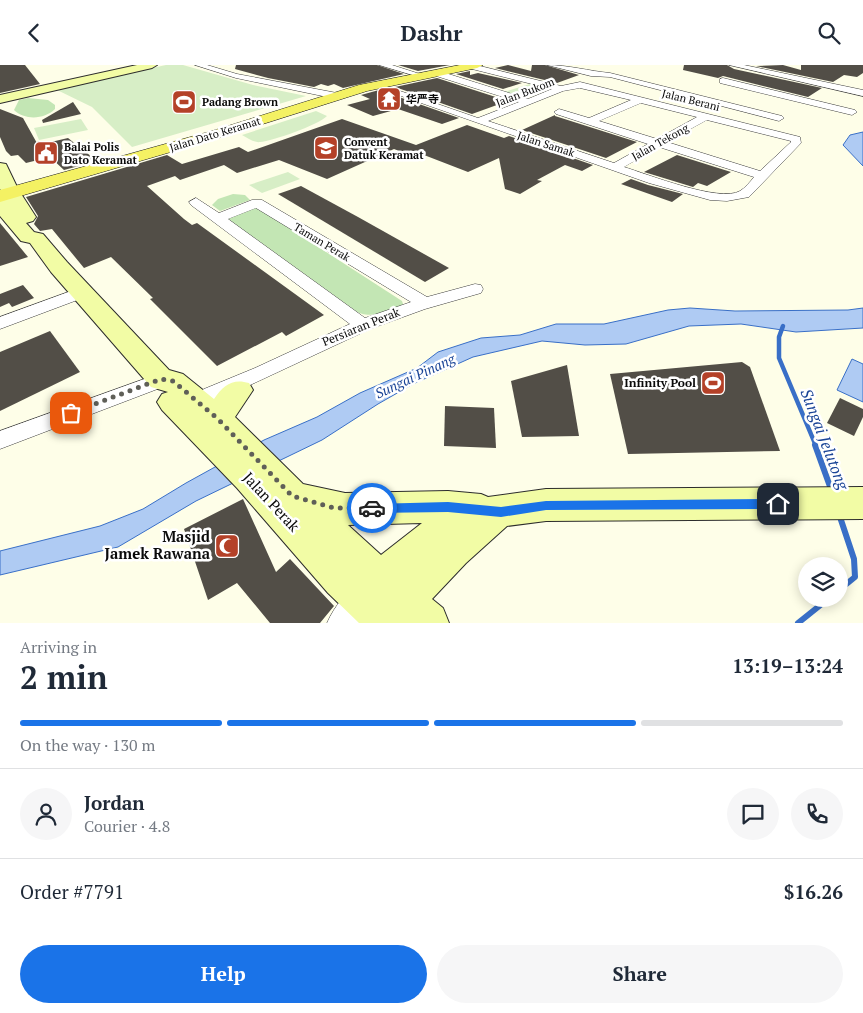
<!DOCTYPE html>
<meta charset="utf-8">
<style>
body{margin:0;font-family:"PT Serif","Noto Sans SC",serif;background:#f6f6f7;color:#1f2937;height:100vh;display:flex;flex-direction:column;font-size:19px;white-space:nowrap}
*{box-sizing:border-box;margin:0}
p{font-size:16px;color:#747a83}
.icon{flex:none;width:28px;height:28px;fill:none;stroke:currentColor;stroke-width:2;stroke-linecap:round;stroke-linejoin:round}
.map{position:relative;height:558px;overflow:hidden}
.sheet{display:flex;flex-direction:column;background:#fff;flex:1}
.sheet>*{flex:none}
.fabs{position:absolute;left:798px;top:492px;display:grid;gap:10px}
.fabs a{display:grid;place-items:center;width:50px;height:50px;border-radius:50%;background:#fff;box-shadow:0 2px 12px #0003;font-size:25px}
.pin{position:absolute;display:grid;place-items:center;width:42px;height:42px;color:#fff;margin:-21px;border-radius:10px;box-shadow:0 2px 8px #0006}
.courier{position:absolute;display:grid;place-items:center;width:50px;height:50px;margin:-25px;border:4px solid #1a73e8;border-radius:50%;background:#fff;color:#222;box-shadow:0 1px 6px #0007}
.head em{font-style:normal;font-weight:700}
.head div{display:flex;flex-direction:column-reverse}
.head{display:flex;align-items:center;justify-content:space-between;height:85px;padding:0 20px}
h1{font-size:32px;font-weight:700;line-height:38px}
.bar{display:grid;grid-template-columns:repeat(4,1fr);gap:8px 5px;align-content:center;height:60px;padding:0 20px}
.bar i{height:6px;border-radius:4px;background:#e0e1e3}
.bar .on{background:#1a73e8}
.bar p{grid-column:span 4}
.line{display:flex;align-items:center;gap:12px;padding:0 20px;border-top:1px solid #e0e1e3}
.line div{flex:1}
.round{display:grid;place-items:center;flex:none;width:52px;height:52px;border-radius:26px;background:#f6f6f7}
.cta{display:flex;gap:10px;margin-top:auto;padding:10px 20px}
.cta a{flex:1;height:58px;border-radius:30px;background:#1a73e8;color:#fff;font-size:20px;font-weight:700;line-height:58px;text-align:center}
.cta a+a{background:#f6f6f7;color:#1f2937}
header{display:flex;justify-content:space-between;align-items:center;height:65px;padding:0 20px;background:#fff;font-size:22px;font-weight:700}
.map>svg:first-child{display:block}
</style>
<header><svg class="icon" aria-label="back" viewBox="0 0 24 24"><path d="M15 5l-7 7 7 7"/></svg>Dashr<svg class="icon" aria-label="search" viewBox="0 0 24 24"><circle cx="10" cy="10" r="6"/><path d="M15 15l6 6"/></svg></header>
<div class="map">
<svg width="863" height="558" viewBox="0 0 863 558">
<rect width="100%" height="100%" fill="#fefee8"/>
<g fill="#c3e6b4">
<path d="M28 33 48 35 55 40V44C44 55 24 55 14 45L19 35Z"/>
<polygon points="233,129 245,130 250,135 220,146 212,140 218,134"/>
<path d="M251 143H258L402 236 403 239C393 249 369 253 357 247L228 154 230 151Z"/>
</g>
<g fill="#d7eec6">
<polygon points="166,0 183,0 253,20 306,31 132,82 92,42 55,24"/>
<polygon points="530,19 546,24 521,32 504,27"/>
<path d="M316 46 327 51C318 60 273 76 260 77 254 78 248 73 242 70Z"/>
<polygon points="81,54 88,65 39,75 34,63"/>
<polygon points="288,107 300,114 262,128 249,120"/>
</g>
<g fill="#afcbf3" stroke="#396fc7">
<polygon points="863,67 863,101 843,80 850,70"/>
<polygon points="690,243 735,246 848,245 863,243 863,263 796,267 741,259 689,261 626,279 585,280 542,276 473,292 413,319 378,339 322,375 196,436 118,482 0,510 0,486 100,461 143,444 186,418 264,375 317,352 360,328 417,303 438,287 481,273 520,270 556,259 604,259 668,245"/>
<polygon points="852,294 863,299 863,337 837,325"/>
</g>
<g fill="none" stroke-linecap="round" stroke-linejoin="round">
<polyline stroke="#396fc7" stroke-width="4.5" points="783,261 779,272 779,293 816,381"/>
<g stroke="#396fc7" stroke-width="6">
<polyline points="815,380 832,427"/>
<polyline points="839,449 854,494 855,512 839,525"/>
<polyline points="798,558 828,534"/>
</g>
</g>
<g fill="#524e47">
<polygon points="0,0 25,0 40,19 0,28"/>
<polygon points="236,0 377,0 404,9 343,23 334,19 328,21 321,19 314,22 268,13 235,4"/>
<polygon points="398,0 450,0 418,6"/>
<polygon points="508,0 531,6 532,0 545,0 579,10 557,18 495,3"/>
<polygon points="684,0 727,0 734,4 822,23 808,32 723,11 718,13 683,5"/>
<polygon points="783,0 801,5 801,0 863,0 863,8 857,12 844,10 833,17 756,1"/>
<polygon points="470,6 470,10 478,8 522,18 503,24 456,9"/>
<polygon points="437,13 508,36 472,49 395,22"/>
<polygon points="379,25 459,53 442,59 398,44 373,51 347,40 370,34 361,30"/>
<polygon points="73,37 81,49 43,58 42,55"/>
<polygon points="0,44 23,53 38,80 68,73 97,96 64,105 50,92 26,98 18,90 11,91 6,86 0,72"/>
<polygon points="555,50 555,51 637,77 606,93 522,65"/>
<polygon points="342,54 416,80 467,60 504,73 509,71 593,100 582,106 565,100 537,115 542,116 520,129 505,124 499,93 468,107 424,90 417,93 394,84 327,114 279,95 237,108 224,100 180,115 175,111 147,121 184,154 192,160 197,158 324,250 286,271 282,267 217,301 150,234 153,233 111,192 84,203 52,164 40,166 34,159 38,151 26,132 167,90 182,99 239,82 248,87"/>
<polygon points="677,90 731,107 707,121 698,118 693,122 644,107"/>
<polygon points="631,114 648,120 683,129 672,137 621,119"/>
<polygon points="301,121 358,152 449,203 425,217 278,129"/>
<polygon points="0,158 28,192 0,201"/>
<polygon points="23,220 34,233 12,242 9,238 0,242 0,229"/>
<polygon points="50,266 80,307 0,346 0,287"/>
<polygon points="742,297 750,302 780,386 628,389 610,309"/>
<polygon points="567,300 579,371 522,372 511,316"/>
<polygon points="840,333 863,344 863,352 854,371 827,358"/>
<polygon points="445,341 494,343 496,383 444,381"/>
<polygon points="243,434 276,507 290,494 334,541 320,558 270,558 237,518 208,535 184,464"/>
</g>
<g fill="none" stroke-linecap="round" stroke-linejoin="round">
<defs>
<g id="minor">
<polygon points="195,0 207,0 237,9 337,28 342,31 337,34 236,13"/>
<polygon points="379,0 392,0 420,9 416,11"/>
<path d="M468 0H476L561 21 580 17 800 72 801 78 749 132 727 136 710 135 649 118 370 20 377 18 478 53 519 37 433 10V6H439L528 34 552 24 468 3ZM580 23 631 35 589 53 559 44 554 47 556 49 648 79 614 98 488 56 563 26ZM641 38 697 52 657 74 599 56ZM707 55 791 76V77L760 106 667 77ZM659 82 754 112C750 117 745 123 740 126 720 138 647 109 624 102Z"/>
<path d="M547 0C568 0 589 6 610 8L782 51 784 53 779 56 610 12 591 11Z"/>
<polygon points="729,0 744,0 863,25 863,31"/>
<polygon points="723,13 855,45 857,47 852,50 720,18 720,14"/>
<path d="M196 133 219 148 252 135H262L427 232 475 219 481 220 483 224 481 228 425 244 370 264 218 335 198 352 190 354 182 352 179 346 189 334 204 324 255 303 350 259 191 140 189 137ZM256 143 411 237 365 253 228 154Z"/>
<polygon points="82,222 88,223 90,227 88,231 0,264 0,252"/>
<polygon points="161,308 168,310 171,315 168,320 0,384 0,366"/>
</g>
<path id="tertiary" d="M365 518 378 523 383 536 378 549 370 558H327C335 540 347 525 365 518Z"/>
<g id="secondary">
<polygon points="137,0 157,0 152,3 0,38 0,30"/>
<path d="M0 98 6 99 18 124 36 152 33 156 26 158 34 167 43 169 67 197 169 305 183 309 214 334C223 320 233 313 249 318L253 325 235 352 303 419 345 428 448 426 481 429 488 432 546 424 863 422V454L546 456 507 461 466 498 432 534 443 543 449 558H359L328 528 237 423 162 345 157 337 162 329 168 327 151 322 51 207 30 178 21 176 0 151V133L7 135 0 124ZM422 458 381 490 348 460Z"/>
</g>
<polygon id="primary" points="460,0 483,0 477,3 367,26 222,72 0,137 0,125 212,66 359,20"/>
</defs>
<use href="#minor" stroke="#3d3d3d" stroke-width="1"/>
<use href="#tertiary" stroke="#3d3d3d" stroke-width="1"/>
<use href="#secondary" stroke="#2c2c2c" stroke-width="2"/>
<use href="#primary" stroke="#1b1b1b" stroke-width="1"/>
<use href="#minor" fill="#fff" fill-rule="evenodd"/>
<use href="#tertiary" fill="#fff" fill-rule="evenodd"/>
<use href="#secondary" fill="#f2fca5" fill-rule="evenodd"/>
<use href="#primary" fill="#f4f163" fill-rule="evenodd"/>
</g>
<polygon fill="#1a73e8" points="778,434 783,439 778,444 546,445 501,452 448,447 372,448 368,447 366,443 368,440 372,439 448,437 501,442 546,436"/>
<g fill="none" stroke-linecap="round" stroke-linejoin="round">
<polyline stroke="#5f5f58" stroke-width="5" stroke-dasharray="0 9" points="71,348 161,314 173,316 218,354 292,431 334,443 372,443"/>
</g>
<defs>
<symbol id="temple-square" viewBox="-11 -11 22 22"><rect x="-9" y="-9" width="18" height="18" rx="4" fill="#b44128" stroke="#fff"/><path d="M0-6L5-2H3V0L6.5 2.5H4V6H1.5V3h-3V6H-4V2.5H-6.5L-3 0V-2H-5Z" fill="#fff"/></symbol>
<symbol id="stadium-square" viewBox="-11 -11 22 22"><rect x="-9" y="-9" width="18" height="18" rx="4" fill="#b44128" stroke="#fff"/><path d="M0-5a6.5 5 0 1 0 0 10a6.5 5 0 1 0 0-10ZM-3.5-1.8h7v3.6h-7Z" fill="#fff"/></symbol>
<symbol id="school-square" viewBox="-11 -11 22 22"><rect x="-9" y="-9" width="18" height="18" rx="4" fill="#b44128" stroke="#fff"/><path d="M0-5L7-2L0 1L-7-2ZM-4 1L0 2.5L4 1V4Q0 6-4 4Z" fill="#fff"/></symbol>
<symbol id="civic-square" viewBox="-11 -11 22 22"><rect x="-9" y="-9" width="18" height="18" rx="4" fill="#b44128" stroke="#fff"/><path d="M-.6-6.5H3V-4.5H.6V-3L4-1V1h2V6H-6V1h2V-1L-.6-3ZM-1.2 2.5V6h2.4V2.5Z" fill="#fff"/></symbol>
<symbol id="mosque-square" viewBox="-11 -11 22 22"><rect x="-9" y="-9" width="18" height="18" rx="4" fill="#b44128" stroke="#fff"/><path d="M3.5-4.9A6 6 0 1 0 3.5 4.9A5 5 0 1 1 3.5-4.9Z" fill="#fff"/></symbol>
</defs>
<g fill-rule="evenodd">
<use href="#temple-square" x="375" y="20" width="28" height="28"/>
<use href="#stadium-square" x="170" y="23" width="28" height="28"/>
<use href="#school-square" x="312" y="69" width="28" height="28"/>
<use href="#civic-square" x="32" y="74" width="28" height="28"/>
<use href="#stadium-square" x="699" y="304" width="28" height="28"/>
<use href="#mosque-square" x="213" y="467" width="28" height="28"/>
</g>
<g text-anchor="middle" stroke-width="5" stroke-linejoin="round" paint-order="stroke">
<g font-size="11" fill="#0a0a0a" stroke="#fff">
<text transform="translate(525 27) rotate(-21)" y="4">Jalan Bukom</text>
<text transform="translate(691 35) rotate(14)" y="4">Jalan Berani</text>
<text transform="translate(215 69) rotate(-17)" y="4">Jalan Dato Keramat</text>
<text transform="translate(660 77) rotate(-29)" y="4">Jalan Tekong</text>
<text transform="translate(546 79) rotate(18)" y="4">Jalan Samak</text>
<text transform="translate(322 177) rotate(31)" y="4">Taman Perak</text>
</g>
<g font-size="11" font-weight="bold" fill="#0a0a0a" stroke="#fff" text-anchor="start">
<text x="406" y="38">华严寺</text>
<text x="202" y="41">Padang Brown</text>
<text x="344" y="81">Convent<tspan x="344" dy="13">Datuk Keramat</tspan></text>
<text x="64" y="86">Balai Polis<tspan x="64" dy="13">Dato Keramat</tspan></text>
</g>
<g font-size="12" fill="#0a0a0a" stroke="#fff">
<text transform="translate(361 262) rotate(-22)" y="4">Persiaran Perak</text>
</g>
<g font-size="12" font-weight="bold" fill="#0a0a0a" stroke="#fff" text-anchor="end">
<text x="696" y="322">Infinity Pool</text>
</g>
<g font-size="14" font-style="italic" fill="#1a4496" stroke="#fff">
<text transform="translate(415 311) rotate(-25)" y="5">Sungai Pinang</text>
</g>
<g font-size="15" fill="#0a0a0a" stroke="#fff">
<text transform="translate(271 437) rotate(47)" y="5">Jalan Perak</text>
</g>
<g font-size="15" font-weight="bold" fill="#0a0a0a" stroke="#fff" text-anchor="end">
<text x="210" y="477">Masjid<tspan x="210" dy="17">Jamek Rawana</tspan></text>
</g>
<g font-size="16" font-style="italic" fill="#1a4496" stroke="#fff">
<text transform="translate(825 374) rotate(69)" y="6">Sungai Jelutong</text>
</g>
</g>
</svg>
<div class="fabs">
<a><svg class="icon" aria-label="layers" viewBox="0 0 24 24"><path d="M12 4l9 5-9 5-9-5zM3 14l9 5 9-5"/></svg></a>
</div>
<div class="pin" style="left:71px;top:348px;background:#ea580c"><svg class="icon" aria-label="bag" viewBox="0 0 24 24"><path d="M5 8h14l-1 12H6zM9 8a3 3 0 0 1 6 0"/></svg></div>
<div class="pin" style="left:778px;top:439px;background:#1f2937"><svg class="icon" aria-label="home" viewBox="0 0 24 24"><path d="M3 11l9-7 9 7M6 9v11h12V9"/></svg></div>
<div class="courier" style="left:372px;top:443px"><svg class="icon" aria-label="car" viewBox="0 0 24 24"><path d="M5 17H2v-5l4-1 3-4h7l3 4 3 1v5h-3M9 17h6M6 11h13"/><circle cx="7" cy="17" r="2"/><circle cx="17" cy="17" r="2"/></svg></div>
</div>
<section class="sheet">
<div class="head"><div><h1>2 min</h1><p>Arriving in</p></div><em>13:19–13:24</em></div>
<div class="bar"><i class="on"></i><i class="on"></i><i class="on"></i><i></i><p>On the way · 130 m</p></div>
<div class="line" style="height:90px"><a class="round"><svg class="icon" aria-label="person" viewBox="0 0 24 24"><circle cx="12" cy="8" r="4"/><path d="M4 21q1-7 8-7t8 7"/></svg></a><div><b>Jordan</b><p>Courier · 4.8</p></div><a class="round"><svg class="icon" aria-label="chat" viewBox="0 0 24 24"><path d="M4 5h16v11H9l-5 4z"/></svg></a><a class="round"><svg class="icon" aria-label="phone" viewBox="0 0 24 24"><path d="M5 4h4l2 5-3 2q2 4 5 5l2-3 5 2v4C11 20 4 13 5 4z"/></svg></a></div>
<div class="line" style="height:65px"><div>Order #7791</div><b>$16.26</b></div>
<div class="cta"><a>Help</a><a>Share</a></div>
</section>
